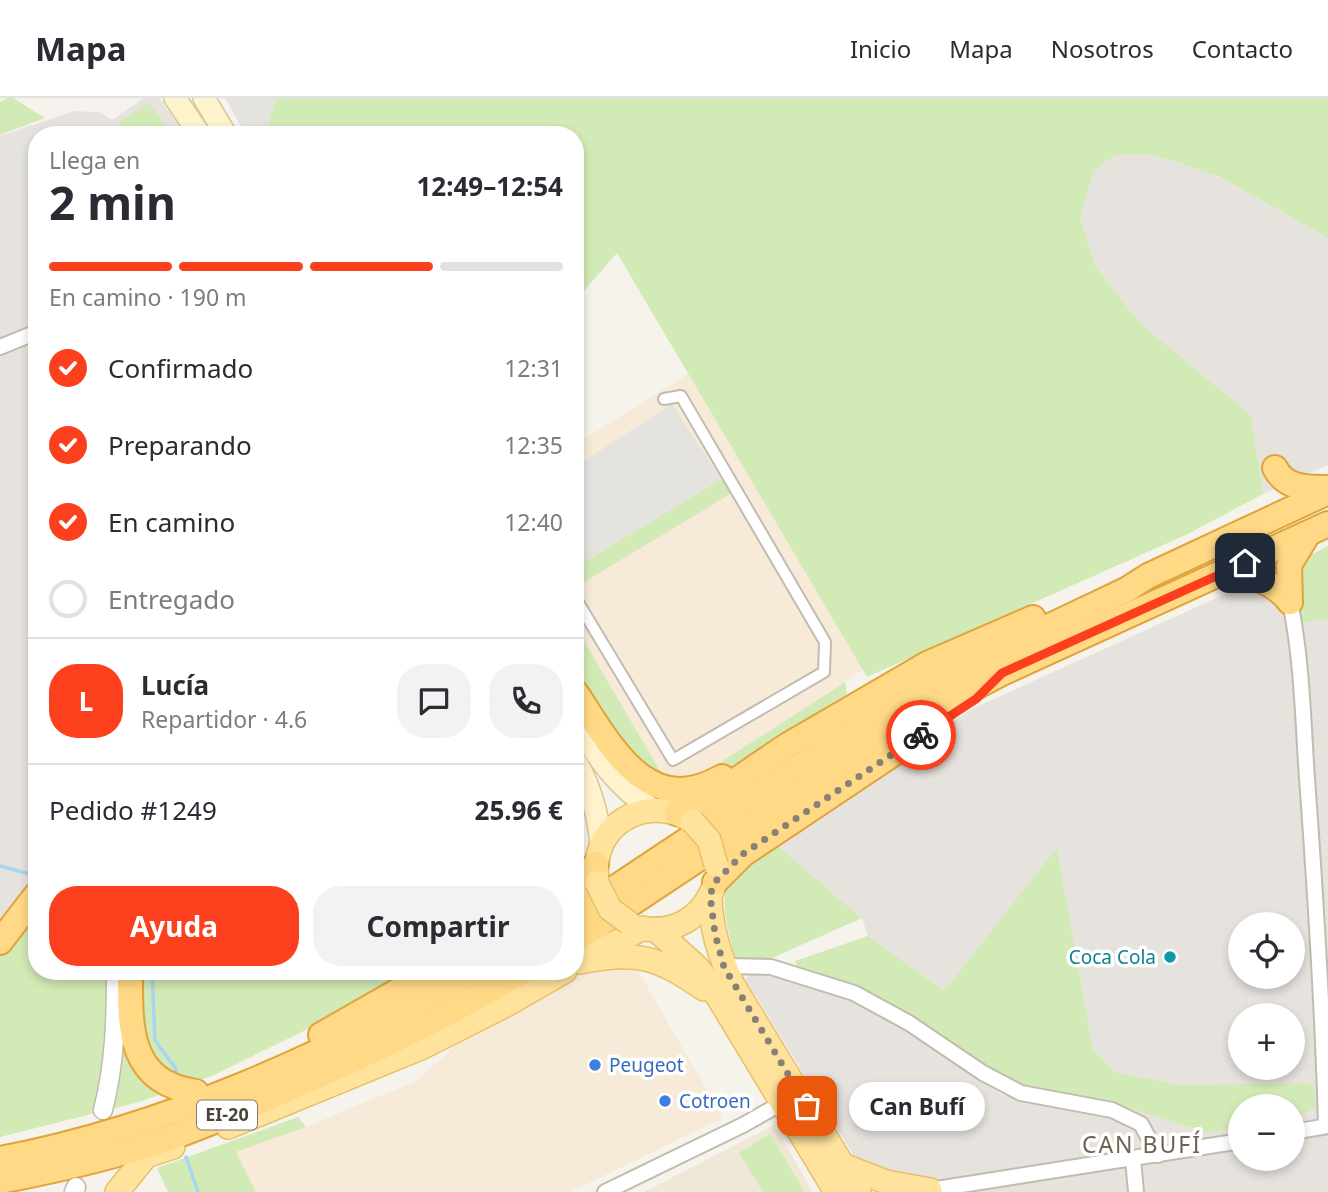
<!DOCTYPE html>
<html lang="es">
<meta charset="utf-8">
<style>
body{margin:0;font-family:"Noto Sans",sans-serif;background:#f2f2f3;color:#2b2b33;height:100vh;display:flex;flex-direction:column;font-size:26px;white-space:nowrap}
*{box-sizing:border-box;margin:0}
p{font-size:23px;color:#7c7c81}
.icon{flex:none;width:38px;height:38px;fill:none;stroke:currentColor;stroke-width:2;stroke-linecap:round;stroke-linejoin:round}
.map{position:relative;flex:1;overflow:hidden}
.sheet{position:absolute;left:28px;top:28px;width:556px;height:854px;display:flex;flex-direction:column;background:#fff;border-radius:28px;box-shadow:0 4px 10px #0003}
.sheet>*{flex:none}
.fabs{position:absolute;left:1228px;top:814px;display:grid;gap:14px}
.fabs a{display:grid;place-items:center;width:77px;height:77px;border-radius:50%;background:#fff;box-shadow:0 4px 10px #0003;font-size:35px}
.pin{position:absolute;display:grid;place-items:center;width:60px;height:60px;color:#fff;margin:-30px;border-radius:14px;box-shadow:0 4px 10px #0006}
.courier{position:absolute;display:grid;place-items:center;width:70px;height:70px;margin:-35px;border:5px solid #fc3f1d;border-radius:50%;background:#fff;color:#222;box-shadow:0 2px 9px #0007}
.bubble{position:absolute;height:49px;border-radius:24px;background:#fff;box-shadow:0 4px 10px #0003;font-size:23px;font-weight:700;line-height:49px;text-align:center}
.summary em{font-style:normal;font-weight:700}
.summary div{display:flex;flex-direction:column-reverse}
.summary{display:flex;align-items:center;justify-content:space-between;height:119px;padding:0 21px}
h1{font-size:46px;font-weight:700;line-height:52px}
.bar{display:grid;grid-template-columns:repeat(4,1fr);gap:10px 7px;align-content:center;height:84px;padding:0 21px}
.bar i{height:9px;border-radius:5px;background:#e1e1e2}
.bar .on{background:#fc3f1d}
.bar p{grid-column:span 4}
.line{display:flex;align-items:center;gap:18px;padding:0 21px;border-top:2px solid #e1e1e2}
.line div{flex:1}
.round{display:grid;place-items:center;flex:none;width:74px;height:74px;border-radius:28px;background:#f2f2f3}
ol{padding:0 21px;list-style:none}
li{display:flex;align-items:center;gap:21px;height:77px}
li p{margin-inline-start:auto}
li .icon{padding:7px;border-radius:50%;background:#fc3f1d;color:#fff;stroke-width:4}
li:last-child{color:#7c7c81}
li i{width:38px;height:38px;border:4px solid #e1e1e2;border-radius:50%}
.button{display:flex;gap:14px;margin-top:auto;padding:14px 21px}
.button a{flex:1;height:80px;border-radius:28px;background:#fc3f1d;color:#fff;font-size:28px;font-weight:700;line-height:80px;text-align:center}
.button a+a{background:#f2f2f3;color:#2b2b33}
header{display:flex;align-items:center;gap:42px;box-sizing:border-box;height:98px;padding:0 35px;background:#fff;border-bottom:2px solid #e1e1e2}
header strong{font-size:33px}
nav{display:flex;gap:38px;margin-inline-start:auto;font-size:24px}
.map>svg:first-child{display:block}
</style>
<header>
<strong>Mapa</strong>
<nav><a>Inicio</a><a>Mapa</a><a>Nosotros</a><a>Contacto</a></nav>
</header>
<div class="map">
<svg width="1328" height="1094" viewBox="0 0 1328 1094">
<rect width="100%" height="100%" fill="#f6f3ec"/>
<g fill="#f7ead8">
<polygon points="688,276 863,572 698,679 663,678 576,529 576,346"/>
<polygon points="633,869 644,883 723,1020 570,1094 256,1094 236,1054 308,1028 416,983 461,943 595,871"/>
</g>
<g fill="#e6e2dd" fill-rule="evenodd">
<polygon points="144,0 159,0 186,37 37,37 37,789 0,833 0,38 74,13 99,14 112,22"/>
<polygon points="1145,56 1180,65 1218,79 1328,140 1328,367 1263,396 1251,317 1141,226 1095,168 1080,119 1094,72 1116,57"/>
<path d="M1243 488 1268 490 1301 525 1328 521V1094H876L754 895 743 884 751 875 802 884 858 904 922 943 1002 997 1121 1023 1122 1008 1208 1035 1241 1029V1060H1293V1019L1302 1017 1308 985 1180 987 1116 974 1093 952 1057 751 944 893 868 838 862 820 772 743 883 668 972 611ZM1241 826H1293V878H1241ZM1241 917H1293V970H1241Z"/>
</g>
<polygon fill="#efe8d6" points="774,1027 813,1094 644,1094"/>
<g fill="#d2eab5">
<polygon points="8,0 13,0 45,20 0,37 0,4"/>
<polygon points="276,0 1328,0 1328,140 1219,79 1180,65 1145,56 1116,57 1094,72 1080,119 1095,168 1141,226 1251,317 1263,396 1188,436 867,579 617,155 576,202 576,37 265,37"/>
<polygon points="150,5 171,37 127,37 119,24"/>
<polygon points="723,380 732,395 579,487 576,482 576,469"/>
<polygon points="1328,448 1328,521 1301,525 1295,471 1303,461"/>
<polygon points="576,529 663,678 698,679 845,584 847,596 710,681 695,687 645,677 576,579"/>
<path d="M772 743 862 820 770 861 735 860C731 840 722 816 725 795 728 776 758 753 772 743Z"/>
<polygon points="1057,750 1093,952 1116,974 1180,987 1308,985 1314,990 1316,1009 1302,1017 1293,1019 1293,1008 1241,1008 1241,1029 1208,1035 1122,1008 1016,987 920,924 859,888 797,869 795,863 868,838 944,893"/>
<polygon points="37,789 37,873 416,873 322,924 214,977 139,1004 0,1039 0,833"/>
<polygon points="298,1019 306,1029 236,1054 256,1094 168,1094 157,1070"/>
<polygon points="770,1036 805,1094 763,1094 739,1055"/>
</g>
<g fill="#e5e3e0">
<polygon points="225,0 276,0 265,37 246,37"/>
<polygon points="80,18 103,22 119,37 37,37 37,114 8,45"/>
<polygon points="672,306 721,381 576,469 576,368"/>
</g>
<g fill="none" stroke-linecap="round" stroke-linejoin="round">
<g stroke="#a9d4f2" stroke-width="3.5">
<polyline points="0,768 37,778"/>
<polyline points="152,873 155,942 176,971 175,977"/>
<polyline points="186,1059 198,1094"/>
</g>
<defs>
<polyline id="pedestrian" points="576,501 673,662 824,574 825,544 681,298 664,301"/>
<g id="minor">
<polyline points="0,249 37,234"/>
<path d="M1290 504C1303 566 1303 631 1308 694 1316 805 1323 917 1326 1028"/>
<polyline points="724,868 771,869 854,895 909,925 983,975 1021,995 1112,1012 1141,1026 1158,1057"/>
<polyline points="1293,1034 1328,1028"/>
<polyline points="1133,1061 1136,1094"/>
<polyline points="930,1092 1241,1043"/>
<polyline points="605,1094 743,1027 782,1005"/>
</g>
<g id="tertiary">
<path d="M103 1012C115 966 116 921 116 873"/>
<polyline points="74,1094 76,1089"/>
</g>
<g id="secondary">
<polyline points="175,0 200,37"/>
<polyline points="204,0 226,37"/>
<path d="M576 622C596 658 617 690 654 712"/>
<path d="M576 664C591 689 598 716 601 746"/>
</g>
<g id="primary">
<path d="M597 783C589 727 646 694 692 723"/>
<path d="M710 797C710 829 720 859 733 887L859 1094"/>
<path d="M645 831C676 835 701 819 713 791"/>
<polyline points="655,831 698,870 710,886 836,1094"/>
<polyline points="590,858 643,830"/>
<path d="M580 864C637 852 657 859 704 891"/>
<polyline points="228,1029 423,949 506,907 565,873"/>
<polyline points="842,1067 886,1084 930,1092"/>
<polyline points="117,1094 146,1058 173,1049"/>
</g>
<g id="trunk">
<path d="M1275 370C1286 391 1307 390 1328 390"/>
<path d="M1225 475C1252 477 1272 482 1290 504"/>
<polyline points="1290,504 1289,467 1308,436"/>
<path d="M576 595C611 648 648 722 722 679"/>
<polyline points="677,715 695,710 788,647 927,566 1033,520"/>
<polyline points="715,784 743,756 936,627"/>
<polyline points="576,789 596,766"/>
<polyline points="576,816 764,691 878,618 991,556 1126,492 1148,478 1328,394"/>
<polyline points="576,842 835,670 944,606 1002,575 1328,426"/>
<polyline points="0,844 37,796"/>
<path d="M130 873C130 928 127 984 196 994"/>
<polyline points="321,937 433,873"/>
<path d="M0 1061C170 1029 326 955 477 873"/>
<path d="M0 1083C52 1073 105 1061 155 1045 204 1029 252 1007 299 986 375 953 451 916 523 873"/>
</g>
</defs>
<use href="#pedestrian" stroke="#c2bbae" stroke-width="14"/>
<use href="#minor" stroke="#c2bbae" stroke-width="18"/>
<use href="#tertiary" stroke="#c2bbae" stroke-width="21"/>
<use href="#secondary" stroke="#d6c79b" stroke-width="24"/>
<use href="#primary" stroke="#e6c16a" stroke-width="26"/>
<use href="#trunk" stroke="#e0a43c" stroke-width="28"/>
<use href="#pedestrian" stroke="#fff" stroke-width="10"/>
<use href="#minor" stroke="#fff" stroke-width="14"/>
<use href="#tertiary" stroke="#fff" stroke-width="18"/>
<use href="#secondary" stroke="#fff3cd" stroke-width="21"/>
<use href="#primary" stroke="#ffe39c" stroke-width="23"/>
<use href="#trunk" stroke="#ffd985" stroke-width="24"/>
<defs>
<g id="primary-bridge">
<polyline points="692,723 709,742 716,767"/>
<polyline points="597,785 610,811 629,825"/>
</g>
</defs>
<use href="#primary-bridge" stroke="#e6c16a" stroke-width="26" stroke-linecap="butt"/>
<use href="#primary-bridge" stroke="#ffe39c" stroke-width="23"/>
</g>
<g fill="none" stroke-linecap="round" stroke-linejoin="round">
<polyline stroke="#878178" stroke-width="7" stroke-dasharray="0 12.6" points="807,1008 724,869 715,836 710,797 715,784 743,756 921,637"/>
<polyline stroke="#fc3f1d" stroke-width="9" points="921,637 976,601 1002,575 1245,465"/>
</g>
<circle fill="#0f9aa8" stroke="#fff" stroke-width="2.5" cx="1170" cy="859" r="7"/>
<g fill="#3f7fe0" stroke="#fff" stroke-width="2.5">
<circle cx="595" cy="967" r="7"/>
<circle cx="665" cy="1003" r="7"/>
</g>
<g text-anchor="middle" stroke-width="7" stroke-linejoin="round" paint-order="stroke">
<rect fill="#fff" stroke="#817c74" stroke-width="2" x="197" y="1002.5" width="60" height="29" rx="5"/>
<g font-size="18" font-weight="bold" fill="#4b4439">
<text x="227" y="1023">EI-20</text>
</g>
<g font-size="19" fill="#0d838f" stroke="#fff" text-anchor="end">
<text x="1156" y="866">Coca Cola</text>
</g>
<g font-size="19" fill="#366cbe" stroke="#fff" text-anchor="start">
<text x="609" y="974">Peugeot</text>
<text x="679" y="1010">Cotroen</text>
</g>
<g font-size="23" letter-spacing="2" fill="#6e6250" stroke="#fff">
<text x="1142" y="1055">CAN BUFÍ</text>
</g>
</g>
</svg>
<div class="fabs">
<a><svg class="icon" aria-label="locate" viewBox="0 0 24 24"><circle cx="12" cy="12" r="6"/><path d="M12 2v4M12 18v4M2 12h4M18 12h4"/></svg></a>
<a>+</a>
<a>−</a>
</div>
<div class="pin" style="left:807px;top:1008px;background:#ea580c"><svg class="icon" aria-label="bag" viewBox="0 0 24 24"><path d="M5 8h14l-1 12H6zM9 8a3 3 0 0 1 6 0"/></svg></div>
<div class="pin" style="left:1245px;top:465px;background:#1f2937"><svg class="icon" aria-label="home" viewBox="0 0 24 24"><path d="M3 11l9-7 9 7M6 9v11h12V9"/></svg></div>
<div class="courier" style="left:921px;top:637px"><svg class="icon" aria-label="bike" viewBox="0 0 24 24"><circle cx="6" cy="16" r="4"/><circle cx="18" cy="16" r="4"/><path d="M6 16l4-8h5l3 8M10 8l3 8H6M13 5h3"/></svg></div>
<div class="bubble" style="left:849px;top:984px;width:136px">Can Bufí</div>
<section class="sheet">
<div class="summary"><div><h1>2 min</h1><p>Llega en</p></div><em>12:49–12:54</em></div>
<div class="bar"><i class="on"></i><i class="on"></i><i class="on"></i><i></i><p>En camino · 190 m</p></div>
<ol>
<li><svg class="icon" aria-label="check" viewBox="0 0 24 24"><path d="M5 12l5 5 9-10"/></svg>Confirmado<p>12:31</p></li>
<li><svg class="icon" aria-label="check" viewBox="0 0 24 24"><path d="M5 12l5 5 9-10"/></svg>Preparando<p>12:35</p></li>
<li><svg class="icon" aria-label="check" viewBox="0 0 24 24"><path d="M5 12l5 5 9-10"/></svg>En camino<p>12:40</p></li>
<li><i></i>Entregado</li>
</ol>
<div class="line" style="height:126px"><b class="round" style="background:#fc3f1d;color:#fff">L</b><div><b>Lucía</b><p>Repartidor · 4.6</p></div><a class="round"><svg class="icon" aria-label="chat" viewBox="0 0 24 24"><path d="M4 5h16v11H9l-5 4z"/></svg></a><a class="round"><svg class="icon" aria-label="phone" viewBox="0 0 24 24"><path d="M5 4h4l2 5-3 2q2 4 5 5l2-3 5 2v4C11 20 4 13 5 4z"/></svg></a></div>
<div class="line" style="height:91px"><div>Pedido #1249</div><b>25.96 €</b></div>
<div class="button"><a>Ayuda</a><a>Compartir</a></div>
</section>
</div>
